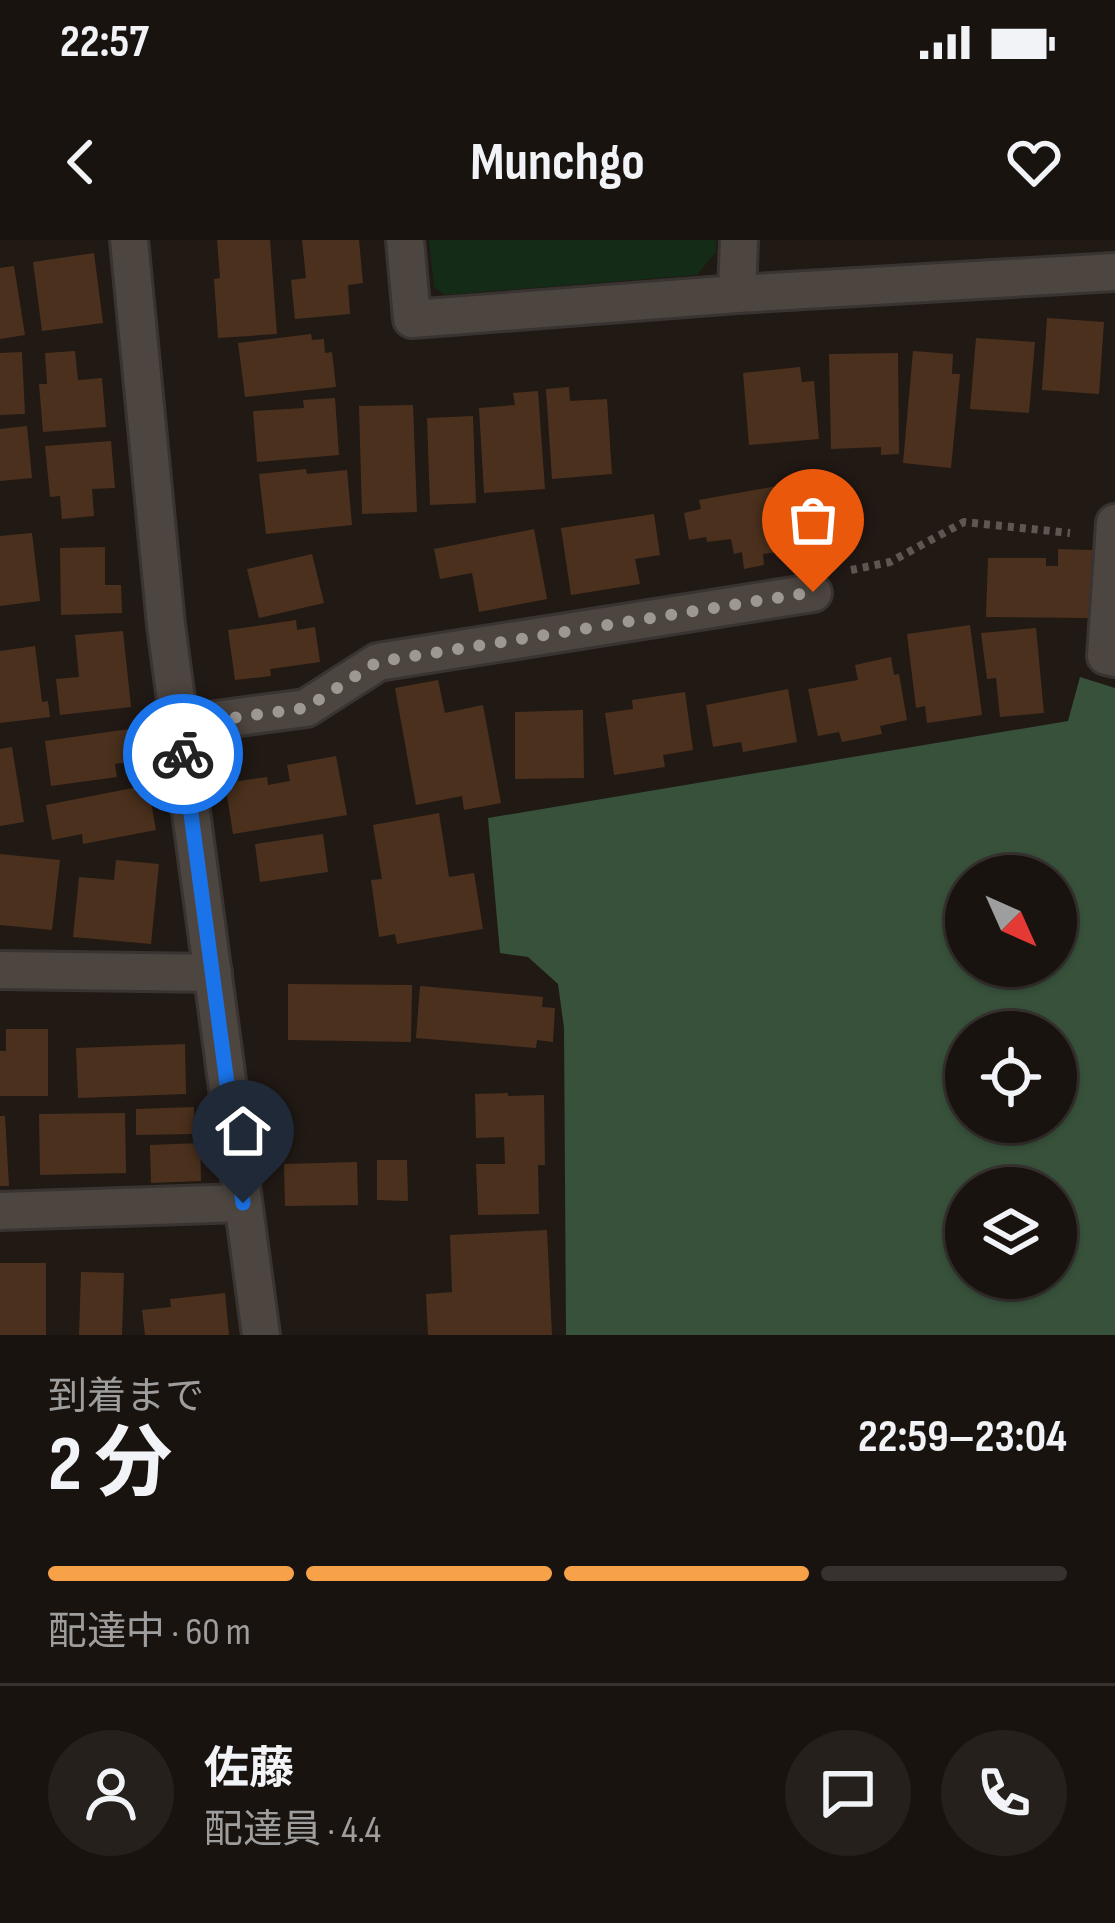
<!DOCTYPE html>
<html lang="ja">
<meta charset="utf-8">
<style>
body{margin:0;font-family:"Sofia Sans Condensed","Noto Sans JP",sans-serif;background:#26201d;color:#f1f3f6;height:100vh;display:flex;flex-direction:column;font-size:45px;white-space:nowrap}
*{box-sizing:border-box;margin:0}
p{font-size:39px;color:#9f9e9e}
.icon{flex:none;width:66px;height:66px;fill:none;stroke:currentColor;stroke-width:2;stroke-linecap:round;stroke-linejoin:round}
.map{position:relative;height:1095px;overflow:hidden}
.details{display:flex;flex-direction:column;background:#19130f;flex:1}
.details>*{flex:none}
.needle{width:78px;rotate:135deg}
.fabs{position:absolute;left:945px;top:615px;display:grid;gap:24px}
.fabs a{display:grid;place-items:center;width:132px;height:132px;border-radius:50%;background:#19130f;box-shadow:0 3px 9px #0004,0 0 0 3px #37322f;font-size:60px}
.pin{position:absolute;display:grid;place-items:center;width:102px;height:102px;color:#fff;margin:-123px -51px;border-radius:50% 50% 50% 0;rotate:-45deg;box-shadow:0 0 12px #0007}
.pin .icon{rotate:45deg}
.courier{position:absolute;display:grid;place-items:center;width:120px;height:120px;margin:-60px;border:9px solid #1a73e8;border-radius:50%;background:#fff;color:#222;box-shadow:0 3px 15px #0007}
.headline em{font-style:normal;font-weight:700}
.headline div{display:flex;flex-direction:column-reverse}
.headline{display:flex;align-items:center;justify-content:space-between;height:204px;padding:0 48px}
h1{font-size:78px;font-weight:700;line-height:90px}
.bar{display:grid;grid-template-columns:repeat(4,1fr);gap:18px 12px;align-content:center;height:144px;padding:0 48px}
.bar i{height:15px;border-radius:9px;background:#37322f}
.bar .on{background:#f7a248}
.bar p{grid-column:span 4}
.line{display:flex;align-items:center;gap:30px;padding:0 48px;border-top:3px solid #37322f}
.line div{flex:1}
.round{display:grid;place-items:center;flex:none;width:126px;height:126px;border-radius:63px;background:#26201d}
.status{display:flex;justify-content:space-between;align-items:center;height:84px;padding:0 60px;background:#19130f;direction:ltr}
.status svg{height:33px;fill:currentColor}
header{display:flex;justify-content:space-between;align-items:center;height:156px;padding:0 48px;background:#19130f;font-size:54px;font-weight:700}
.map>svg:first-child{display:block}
</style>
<div class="status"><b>22:57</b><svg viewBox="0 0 49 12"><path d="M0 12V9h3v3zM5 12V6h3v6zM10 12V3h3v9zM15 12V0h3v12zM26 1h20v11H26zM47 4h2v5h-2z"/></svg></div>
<header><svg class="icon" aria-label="back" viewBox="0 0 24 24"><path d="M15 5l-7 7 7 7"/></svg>Munchgo<svg class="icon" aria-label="heart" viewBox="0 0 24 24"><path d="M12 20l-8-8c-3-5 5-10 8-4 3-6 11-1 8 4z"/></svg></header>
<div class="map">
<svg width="1115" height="1095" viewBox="0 0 1115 1095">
<rect width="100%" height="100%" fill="#211914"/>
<polygon fill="#142b18" points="429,0 716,0 716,12 697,35 444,55 434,47"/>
<path fill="#37513a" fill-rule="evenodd" d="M1080 437 1115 448V1095H566L564 788 558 744 528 717 500 713 488 578 1068 481ZM966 636H1056V726H966ZM966 792H1056V882H966ZM966 948H1056V1038H966Z"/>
<g fill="#4b311d">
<polygon points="217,0 270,0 277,94 218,98 214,39 220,38"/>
<polygon points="302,0 359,0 363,43 348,45 350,74 295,79 291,40 306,38"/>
<polygon points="94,13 103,83 42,91 33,22"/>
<polygon points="14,26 25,95 0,99 0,28"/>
<polygon points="1047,78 1104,82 1099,154 1042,150"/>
<polygon points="311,94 312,100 324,99 325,113 332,112 336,147 245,157 238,103"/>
<polygon points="976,98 1035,102 1029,173 970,169"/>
<polygon points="75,111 78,140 102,138 106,187 43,192 39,144 47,144 45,113"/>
<polygon points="913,111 953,114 952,134 960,134 951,228 903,223"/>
<polygon points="22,112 25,174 0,175 0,113"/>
<polygon points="898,113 899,214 881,215 881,207 831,209 829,114"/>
<polygon points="800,127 802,142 814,141 819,199 749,205 743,133"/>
<polygon points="569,147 570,161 607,159 612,234 552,239 546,149"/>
<polygon points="538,151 545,249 484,253 479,168 515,165 513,153"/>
<polygon points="335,158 339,215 257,222 253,171 304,168 303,160"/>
<polygon points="413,165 417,272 362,274 359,166"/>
<polygon points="473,176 476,263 430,265 427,178"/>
<polygon points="27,186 32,238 0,241 0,189"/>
<polygon points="111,201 115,248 92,249 94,276 62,279 60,256 50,257 45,206"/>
<polygon points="306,229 307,234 347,230 352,285 266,294 259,234"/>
<polygon points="788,244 797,293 781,296 784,311 763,314 764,325 744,329 742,312 734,314 731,299 707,302 706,297 689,300 684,273 701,269 699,260"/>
<polygon points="654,274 660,315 635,319 640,344 571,355 561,288"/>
<polygon points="534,289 547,359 479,372 472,333 440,339 434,309"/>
<polygon points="32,293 40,361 0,366 0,296"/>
<polygon points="105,307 105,345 121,345 122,373 61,375 60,308"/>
<polygon points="1058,309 1092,310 1091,378 986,377 988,318 1046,318 1046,326 1058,326"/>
<polygon points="312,314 324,363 259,378 247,329"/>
<polygon points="296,380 297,390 315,387 320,422 270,429 271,436 235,440 228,390"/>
<polygon points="970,385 982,475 927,483 925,466 916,468 907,394"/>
<polygon points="1036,388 1044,473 1000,477 996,438 987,439 981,393"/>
<polygon points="123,391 131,467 60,475 56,439 79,437 75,395"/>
<polygon points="35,406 42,462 48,461 50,477 0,483 0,411"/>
<polygon points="891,417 894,435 899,434 907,480 880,486 882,494 842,502 839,492 818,496 808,449 858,440 855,425"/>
<polygon points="438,440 445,473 483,465 501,563 464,570 462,556 416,565 395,448"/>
<polygon points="788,449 797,502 743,512 741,502 713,507 706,465"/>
<polygon points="685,452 693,510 663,515 665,527 614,535 605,473 633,469 632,460"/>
<polygon points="583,470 584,538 515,539 515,472"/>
<polygon points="136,488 141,520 115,524 117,537 51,546 45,501"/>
<polygon points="12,507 24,582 0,586 0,509"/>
<polygon points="336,516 347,575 233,594 225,543 267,537 268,545 290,541 287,525"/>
<polygon points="148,545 156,590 83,604 82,594 52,600 46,565"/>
<polygon points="439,573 449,637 474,633 483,689 397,704 395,694 379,697 371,640 382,639 373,585"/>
<polygon points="323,594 328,632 260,642 255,604"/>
<polygon points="0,614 60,620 52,690 0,685"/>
<polygon points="116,620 159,624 151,704 73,697 79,637 114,640"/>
<polygon points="288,744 412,745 411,802 288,800"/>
<polygon points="420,746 543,757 542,767 555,768 553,802 537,800 536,808 416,798"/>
<polygon points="6,789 48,789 48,856 0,856 0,811 6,811"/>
<polygon points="185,804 186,854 78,858 76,808"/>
<polygon points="508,853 508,856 544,855 545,925 538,925 539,974 478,975 476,924 505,924 504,897 476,898 475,854"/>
<polygon points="194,867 194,894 136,895 136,869"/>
<polygon points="125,873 126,933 40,935 39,874"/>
<polygon points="0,876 5,876 9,946 0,946"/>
<polygon points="200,903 201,941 151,943 150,905"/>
<polygon points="377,920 407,920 408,961 377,960"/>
<polygon points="357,922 358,965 285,966 284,924"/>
<polygon points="547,990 552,1095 428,1095 426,1054 452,1052 450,995"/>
<rect x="0" y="1023" width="46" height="72"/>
<polygon points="81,1032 124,1033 122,1095 79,1095"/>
<polygon points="225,1053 229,1095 145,1095 142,1070 171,1067 170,1059"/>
</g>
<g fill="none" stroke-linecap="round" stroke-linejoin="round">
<defs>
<g id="minor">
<polyline points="129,0 166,385 261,1095"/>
<polyline points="405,0 412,79 737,54 1115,32"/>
<polyline points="737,54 739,0"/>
<polyline points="1115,283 1106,416 1115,418"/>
<polyline points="179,485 306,468 378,422 813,353"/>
<polyline points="0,730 213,733"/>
<polyline points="0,971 243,963"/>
</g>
</defs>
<use href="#minor" stroke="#393431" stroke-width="42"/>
<polyline stroke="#5d5651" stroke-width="8" stroke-dasharray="6 6" stroke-linecap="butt" points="851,330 890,322 964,282 1070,293"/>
<use href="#minor" stroke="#4d453f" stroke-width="36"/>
</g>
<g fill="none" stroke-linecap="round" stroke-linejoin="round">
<polyline stroke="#9e9893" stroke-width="12" stroke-dasharray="0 21.6" points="183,514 179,485 306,468 377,422 813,352"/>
<polyline stroke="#1a73e8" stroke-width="15" points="183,514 243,963"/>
</g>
</svg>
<div class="fabs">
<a><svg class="needle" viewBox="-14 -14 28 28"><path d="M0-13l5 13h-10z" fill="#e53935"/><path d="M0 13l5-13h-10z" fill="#9f9e9e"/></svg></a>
<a><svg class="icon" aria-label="locate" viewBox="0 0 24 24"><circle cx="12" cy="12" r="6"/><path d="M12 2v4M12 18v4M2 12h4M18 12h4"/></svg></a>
<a><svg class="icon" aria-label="layers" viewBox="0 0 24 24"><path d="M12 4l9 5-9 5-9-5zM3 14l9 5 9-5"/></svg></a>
</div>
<div class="pin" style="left:813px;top:352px;background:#ea580c"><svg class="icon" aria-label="bag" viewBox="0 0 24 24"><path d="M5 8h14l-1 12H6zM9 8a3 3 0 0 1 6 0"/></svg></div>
<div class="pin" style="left:243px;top:963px;background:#1f2937"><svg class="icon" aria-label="home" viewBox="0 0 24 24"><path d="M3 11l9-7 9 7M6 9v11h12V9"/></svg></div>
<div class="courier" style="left:183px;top:514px"><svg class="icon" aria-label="bike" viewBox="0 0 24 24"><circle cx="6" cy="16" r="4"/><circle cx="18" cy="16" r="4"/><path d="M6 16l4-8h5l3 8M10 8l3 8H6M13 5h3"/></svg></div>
</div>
<section class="details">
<div class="headline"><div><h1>2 分</h1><p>到着まで</p></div><em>22:59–23:04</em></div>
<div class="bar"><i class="on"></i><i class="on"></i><i class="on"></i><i></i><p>配達中 · 60 m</p></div>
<div class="line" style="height:216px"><a class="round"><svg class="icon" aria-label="person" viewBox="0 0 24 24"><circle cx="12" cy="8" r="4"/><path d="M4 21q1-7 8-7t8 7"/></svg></a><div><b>佐藤</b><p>配達員 · 4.4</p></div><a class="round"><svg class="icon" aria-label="chat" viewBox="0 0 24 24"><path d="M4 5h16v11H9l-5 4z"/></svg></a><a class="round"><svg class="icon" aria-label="phone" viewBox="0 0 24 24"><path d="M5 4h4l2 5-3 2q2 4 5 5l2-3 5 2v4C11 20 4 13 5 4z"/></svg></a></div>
</section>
